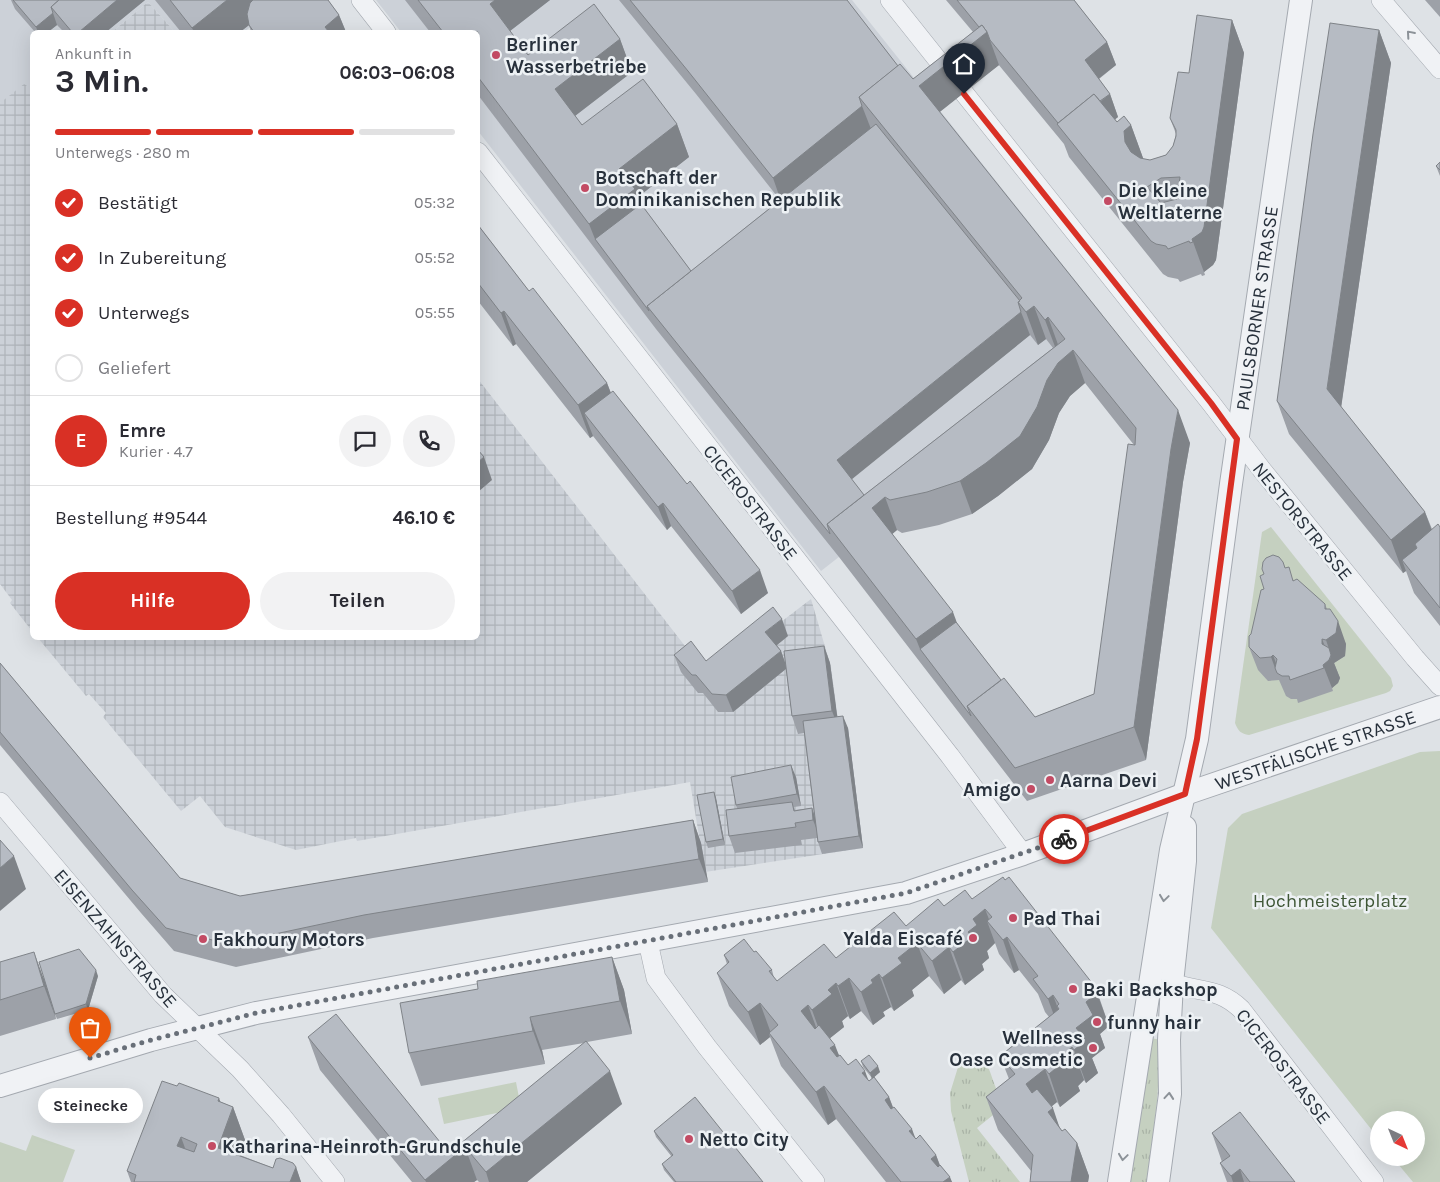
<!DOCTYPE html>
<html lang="de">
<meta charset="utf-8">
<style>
body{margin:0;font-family:Karla,sans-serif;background:#f2f2f3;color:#2b2b33;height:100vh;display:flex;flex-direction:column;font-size:19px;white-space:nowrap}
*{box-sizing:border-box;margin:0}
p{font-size:16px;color:#7c7c81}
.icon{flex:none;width:28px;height:28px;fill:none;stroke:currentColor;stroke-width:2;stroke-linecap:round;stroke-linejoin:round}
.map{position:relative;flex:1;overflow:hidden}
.drawer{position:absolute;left:30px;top:30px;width:450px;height:610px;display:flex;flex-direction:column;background:#fff;border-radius:8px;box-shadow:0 5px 20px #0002}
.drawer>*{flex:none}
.needle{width:32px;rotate:137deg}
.buttons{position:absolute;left:1370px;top:1111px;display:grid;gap:10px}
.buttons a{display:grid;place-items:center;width:55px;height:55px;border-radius:50%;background:#fff;box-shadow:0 5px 20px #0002;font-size:25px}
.pin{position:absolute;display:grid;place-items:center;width:42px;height:42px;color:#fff;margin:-51px -21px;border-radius:50% 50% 50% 0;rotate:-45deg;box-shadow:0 0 5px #0007}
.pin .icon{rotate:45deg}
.courier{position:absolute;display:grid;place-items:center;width:50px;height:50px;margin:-25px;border:4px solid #d93025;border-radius:50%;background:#fff;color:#222;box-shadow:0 1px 6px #0007}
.bubble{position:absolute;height:35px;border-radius:18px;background:#fff;box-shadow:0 5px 20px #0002;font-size:16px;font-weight:700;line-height:35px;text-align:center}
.head em{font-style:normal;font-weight:700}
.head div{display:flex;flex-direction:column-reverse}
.head{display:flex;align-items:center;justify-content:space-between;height:85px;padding:0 25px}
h1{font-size:32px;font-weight:700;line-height:38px}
.bar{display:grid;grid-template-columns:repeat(4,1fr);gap:8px 5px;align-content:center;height:60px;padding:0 25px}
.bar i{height:6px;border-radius:4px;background:#e1e1e2}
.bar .active{background:#d93025}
.bar p{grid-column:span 4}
.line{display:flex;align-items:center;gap:12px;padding:0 25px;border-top:1px solid #e1e1e2}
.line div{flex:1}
.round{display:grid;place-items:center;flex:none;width:52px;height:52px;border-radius:26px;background:#f2f2f3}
ol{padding:0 25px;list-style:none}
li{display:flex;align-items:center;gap:15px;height:55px}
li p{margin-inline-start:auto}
li .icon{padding:5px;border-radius:50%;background:#d93025;color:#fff;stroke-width:4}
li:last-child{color:#7c7c81}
li i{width:28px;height:28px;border:2px solid #e1e1e2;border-radius:50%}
.primary-button{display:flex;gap:10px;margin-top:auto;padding:10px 25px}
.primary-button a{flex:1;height:58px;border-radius:30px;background:#d93025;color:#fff;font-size:20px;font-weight:700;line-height:58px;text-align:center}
.primary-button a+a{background:#f2f2f3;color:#2b2b33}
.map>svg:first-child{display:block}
</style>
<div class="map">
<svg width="1440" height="1182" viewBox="0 0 1440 1182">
<defs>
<pattern id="industrial-grid" width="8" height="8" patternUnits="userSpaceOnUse" patternTransform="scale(1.25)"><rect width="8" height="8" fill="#ccd1d8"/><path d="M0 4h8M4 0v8" fill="none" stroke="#afb4ba"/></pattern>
<pattern id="grass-tufts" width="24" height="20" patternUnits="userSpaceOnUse" patternTransform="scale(1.25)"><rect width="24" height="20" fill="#c5d0c0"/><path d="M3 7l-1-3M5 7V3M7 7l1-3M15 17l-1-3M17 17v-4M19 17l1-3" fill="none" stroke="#a9b3a6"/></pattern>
</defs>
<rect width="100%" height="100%" fill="#dee2e6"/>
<g fill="#ccd1d8">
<polygon points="0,0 286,0 244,32 175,32 148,2 112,32 32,32 32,93 0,103"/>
<polygon points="376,0 852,0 1102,314 956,432 973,452 821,571 478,131 478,32 401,32"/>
</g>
<g fill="url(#industrial-grid)">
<polygon points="148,2 175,32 112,32"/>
<polygon points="24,84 32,89 32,631 10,603 12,600 0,584 0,103"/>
<polygon points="478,379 709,677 811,599 831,667 839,728 848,728 863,848 705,872 690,782 357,841 356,838 296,850 225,827 200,796 181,811 103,717 106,713 89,694 86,696 38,638 478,638"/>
</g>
<g fill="url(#grass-tufts)">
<polygon points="1151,1038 1161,1040 1157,1102 1147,1182 1130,1182"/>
<path d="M968 1057C989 1062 988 1066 994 1083 997 1091 1000 1099 1003 1107L977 1128 1020 1182H969L951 1111 950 1093 959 1064 964 1058Z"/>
</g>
<g fill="#c5d0c0">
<path d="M1271 527 1391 678 1393 686 1390 691 1386 693 1249 735C1241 734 1238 731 1235 723L1262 532Z"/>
<polygon points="1440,751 1440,1182 1413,1182 1393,1158 1416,1158 1416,1120 1379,1120 1379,1139 1211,928 1228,828 1242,814 1420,752"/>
<polygon points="516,1082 521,1108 444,1124 438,1098"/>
<polygon points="32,1135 75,1150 63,1182 0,1182 0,1142 26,1151"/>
</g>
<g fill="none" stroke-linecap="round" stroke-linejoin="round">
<defs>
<g id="minor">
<polyline points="361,0 386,32"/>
<polyline points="890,0 1211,403 1262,470 1415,658 1440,686"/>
<polyline points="1381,0 1440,69"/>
<polyline points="478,152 950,756 1023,854"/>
<polyline points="0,802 163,995 240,1069 281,1115 335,1182"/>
<polyline points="648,942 656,978 707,1047 815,1182"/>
<path d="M1172 983C1200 993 1218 987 1241 1009L1374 1182"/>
</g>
<g id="tertiary">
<path id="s1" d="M0 1086 151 1040 256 1013 906 893 1023 854 1185 794 1440 707"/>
<path id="s2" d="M1119 1182 1171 850 1197 739 1231 484 1301 0"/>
<polyline points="1158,1182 1170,1094 1169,1040 1172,983 1185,861 1185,827"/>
</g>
</defs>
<use href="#minor" stroke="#a4a9b0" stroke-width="20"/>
<use href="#tertiary" stroke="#a4a9b0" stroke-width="24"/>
<use href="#minor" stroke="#f0f2f5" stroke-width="19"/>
<use href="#tertiary" stroke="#f0f2f5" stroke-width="22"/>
</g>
<g fill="#9da1a8" fill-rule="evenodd">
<polygon points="11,0 145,0 106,32 64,32 57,25 48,32 35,32 15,9"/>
<polygon points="155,0 328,0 339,15 346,32 251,32 249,25 240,32 181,32"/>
<path d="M405 0H550L510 31 528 55 620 39 632 72 575 116 582 125 677 124 689 157 638 197 641 204 691 271 780 200 696 94 619 0H847L898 66 913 79 973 32 946 0H1074L1107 42 1116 65 1099 79 1110 94 1118 117 1115 119 1117 122 1131 125 1143 158 1142 159 1150 160 1166 155 1173 146 1176 134 1170 118 1189 73 1232 20 1244 53 1216 260 1213 265 1204 272 1205 275 1202 276 1201 274 1180 282 1178 279 1168 277 1163 274 1069 157 1064 144 998 64 999 65 939 112 1190 443 1183 482 1146 760 1027 801 839 557 656 329 478 95V32H430ZM1030 335 1038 345 1046 339 1053 348 864 495 851 479ZM1085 383 1134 445 1094 694 1035 717 1001 680 956 622 892 534 897 530 902 533 939 525 972 514 998 496 1032 469 1049 440 1059 413 1070 396Z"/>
<polygon points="1425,0 1440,0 1440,17"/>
<polygon points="1379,30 1391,63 1341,407 1425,512 1432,529 1440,527 1440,626 1414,593 1406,571 1403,573 1289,434 1277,401"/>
<polygon points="1440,162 1440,176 1436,166"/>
<polygon points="478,225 529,291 607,383 611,393 768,593 741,614 671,526 667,530 593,436 590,438 516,344 513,346 478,301"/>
<polygon points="1286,568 1294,581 1325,604 1327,609 1346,644 1345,656 1334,663 1340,678 1338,683 1332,688 1333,691 1298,703 1297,699 1291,699 1286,696 1279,680 1268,681 1258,670 1249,647 1251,634 1264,589"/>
<polygon points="788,636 777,645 781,651 785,663 824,646 830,663 837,717 848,728 863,848 822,854 818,842 817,838 801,840 802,845 735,853 729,836 737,809 736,805 796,777 801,806 794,807 795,810 812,808 814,814 804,733 798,734 792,716 786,669 733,712 718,712 703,693 698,693 681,672 674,655 706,661"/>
<polygon points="0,663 180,878 240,896 693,820 701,843 708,882 373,938 236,967 174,951 141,913 0,745"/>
<polygon points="714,792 716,798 725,845 708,848 706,842"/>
<polygon points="972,899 1096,988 1109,1026 1100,1034 1105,1048 1092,1058 1098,1073 1086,1083 1084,1080 1078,1086 1080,1091 1060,1107 1057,1102 1051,1107 1059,1126 1062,1131 1077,1143 1089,1176 1088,1182 1030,1182 1031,1171 998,1130 986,1097 1009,1079 1000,1056 1049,1017 1045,1012 1038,994 1019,970 1014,973 999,954 995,943 987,951 989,958 982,964 984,970 965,985 961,980 944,994 929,976 912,990 914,996 894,1011 891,1007 883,1012 885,1016 873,1025 861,1011 850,1019 848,1016 842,1021 844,1027 830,1038 839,1055 848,1065 869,1081 872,1078 863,1067 861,1061 880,1072 874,1077 889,1097 893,1107 915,1138 936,1155 940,1165 952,1182 886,1182 836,1119 828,1125 781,1066 770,1037 760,1045 729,1006 717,973 727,964 724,955 754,952 772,970 774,978 777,981 836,958 906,926 944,906"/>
<polygon points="612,957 624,990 632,1034 587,1042 622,1104 527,1182 479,1182 477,1180 474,1182 412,1182 320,1070 308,1037 449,1153 584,1043 542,1050 545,1064 421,1086 409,1053 478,989"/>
<polygon points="0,962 44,978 98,976 88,1010 57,1019 55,1014 56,1019 0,1036"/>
<polygon points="221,1102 233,1107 245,1140 240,1155 273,1168 296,1167 301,1182 131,1182 127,1171"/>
<polygon points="654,1131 763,1182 674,1182 664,1170 662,1164 672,1157 656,1137"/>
<polygon points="1212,1133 1295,1182 1227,1182 1220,1163 1222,1162"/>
</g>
<g fill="#7f8388">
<polygon points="117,0 145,0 106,32 79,32"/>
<polygon points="227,0 262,0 266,12 240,32 194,32 192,28"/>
<polygon points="495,0 550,0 502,37 490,4"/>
<polygon points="53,13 57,25 48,32 38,32 36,27"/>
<polygon points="339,15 346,32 327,32 325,27"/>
<polygon points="1232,20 1244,53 1216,260 1213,265 1204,272 1205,275 1192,239"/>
<polygon points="1379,30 1391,63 1339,422 1327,389"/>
<polygon points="987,32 999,65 931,119 919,86"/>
<polygon points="620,39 632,72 567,122 555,89"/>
<polygon points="1107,42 1116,65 1093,83 1085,60"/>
<polygon points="1110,94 1118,117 1078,150 1064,131"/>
<polygon points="862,106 871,129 781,201 773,178"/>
<polygon points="677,124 689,157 638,197 647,222 595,239 589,224 619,169"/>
<polygon points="1131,125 1143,158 1136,164 1125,142 1124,131"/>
<polygon points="1034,306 1046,339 1038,345 1026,312"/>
<polygon points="504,311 516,344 513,346 501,313"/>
<polygon points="1021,312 1030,335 846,484 837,460"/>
<polygon points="1048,317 1060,350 1057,352 1045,320"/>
<polygon points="1073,350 1085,383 1070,396 1059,413 1049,440 1032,469 998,496 972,514 960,481 1047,380 1058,363"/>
<polygon points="607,383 619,415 584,413 593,436 590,438 578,405"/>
<polygon points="1178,410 1190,443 1183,482 1146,760 1134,727 1171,449"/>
<polygon points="484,457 492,480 478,492 478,462"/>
<polygon points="885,497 897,530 884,541 872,508"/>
<polygon points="663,503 671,526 667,530 658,507"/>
<polygon points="1425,512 1437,545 1415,544 1421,559 1402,560 1406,571 1403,573 1391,540"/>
<polygon points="760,570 768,593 741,614 732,591"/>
<polygon points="953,612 965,645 920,649 916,639"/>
<polygon points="782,619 788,636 772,649 765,632"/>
<polygon points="1338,621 1346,644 1345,656 1334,663 1340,678 1338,683 1332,688 1323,665 1322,644 1322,639 1330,659 1331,655 1326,640"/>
<polygon points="824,646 830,663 839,729 832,711"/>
<polygon points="781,651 787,668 733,712 726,695"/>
<polygon points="1273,655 1280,674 1275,668 1271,657"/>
<polygon points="843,716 848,728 863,848 859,836"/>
<polygon points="791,765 796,777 801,806 797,794"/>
<polygon points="714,792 716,798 725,845 723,839"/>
<polygon points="812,808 818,826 820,838 813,820"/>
<polygon points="693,820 701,843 708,882 699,859"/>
<polygon points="14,856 26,889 0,911 0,868"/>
<polygon points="985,909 992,927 987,921 995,943 987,951 989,958 982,964 984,970 965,985 953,952 968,932 973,919"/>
<polygon points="1007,937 1019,970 1014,973 1003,940"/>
<polygon points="917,943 929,976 912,990 914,996 894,1011 882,978 898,958"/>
<polygon points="949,947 961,980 944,994 932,961"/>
<polygon points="34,952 46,985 56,1019 44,986"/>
<polygon points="612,957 624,990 632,1034 620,1001"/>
<polygon points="96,970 98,976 88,1010 86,1004"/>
<polygon points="879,974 891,1007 883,1012 885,1016 873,1025 861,992 871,980"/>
<polygon points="849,978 861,1011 850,1019 838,986"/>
<polygon points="836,983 848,1016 842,1021 844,1027 824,1043 812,1010 828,990"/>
<polygon points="1097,993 1109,1026 1100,1034 1105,1048 1092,1058 1098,1073 1086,1083 1074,1050 1076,1028 1086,1002"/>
<polygon points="1053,995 1065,1028 1060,1032 1048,999"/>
<polygon points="760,1003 772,1036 769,1033 770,1037 760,1045 748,1012"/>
<polygon points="808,1005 820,1038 801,1011"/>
<polygon points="530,1017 542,1050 545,1064 533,1031"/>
<polygon points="835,1045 847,1077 830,1048"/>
<polygon points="1072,1047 1084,1080 1078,1086 1080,1091 1060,1107 1049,1074 1064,1054"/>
<polygon points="878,1066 880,1072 872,1079 870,1073"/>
<polygon points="1045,1069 1057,1102 1038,1117 1026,1084"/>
<polygon points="610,1071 622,1104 527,1182 489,1182 486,1172"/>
<polygon points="865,1071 877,1104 862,1073"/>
<polygon points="824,1086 836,1119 828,1125 816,1092"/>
<polygon points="889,1097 901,1130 885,1100"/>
<polygon points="219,1098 228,1122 233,1107 245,1140 230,1180 218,1148 218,1101"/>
<polygon points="1053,1108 1064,1141 1048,1112"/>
<polygon points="912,1129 924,1162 909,1131"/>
<polygon points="181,1137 193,1170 177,1146"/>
<polygon points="1077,1143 1089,1176 1088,1182 1071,1182"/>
<polygon points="465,1147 477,1180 474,1182 426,1182 425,1180"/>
<polygon points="936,1155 945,1180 950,1177 952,1182 940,1182 931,1159"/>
<polygon points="296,1167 301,1182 290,1182"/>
<polygon points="1240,1169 1244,1182 1233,1182 1231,1176"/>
</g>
<g fill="#b6bbc3" stroke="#7f8388" fill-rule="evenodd">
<polygon points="13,0 59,0 51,7 53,13 36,27"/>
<polygon points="59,0 117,0 79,32 72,32 51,7"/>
<polygon points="170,0 227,0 192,28"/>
<polygon points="253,0 328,0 339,15 325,27 329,32 254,32 249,25 247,14 250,3"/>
<polygon points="418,0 495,0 490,4 528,55 594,4 620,39 555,89 582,125 643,79 677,124 619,169 635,189 589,224 478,77 478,32 443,32"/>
<polygon points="630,0 847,0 898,66 859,97 862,106 773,178 688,71"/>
<polygon points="957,0 1074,0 1107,42 1085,60 1110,94 1100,101 1094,94 1058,123 990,40 987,32 982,25 979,27"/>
<path d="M1197 15 1232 20 1204 227 1202 232 1192 239 1193 242 1190 243 1189 241 1168 249 1166 246 1156 244 1151 241 1057 124 1094 94 1117 122 1124 116 1131 125 1124 131 1125 142 1131 152 1140 158 1150 160 1166 155 1173 146 1176 136V130L1170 118 1178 72 1189 73ZM1180 177 1177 199 1161 203 1147 187 1161 178Z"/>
<polygon points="1330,23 1379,30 1327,389 1425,512 1391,540 1277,401 1313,134"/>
<polygon points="982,25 987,32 919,86 1178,410 1171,449 1134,727 1015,768 967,706 1004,678 1035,717 1094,694 1128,444 1135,445 1136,428 1073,350 1058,363 1047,380 1037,407 1020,436 986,463 960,481 927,492 890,500 885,497 872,508 953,612 916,639 827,524 1065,339 1048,317 1045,320 1034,306 1026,312 1018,302 1022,298 859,97 900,64 913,79"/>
<polygon points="876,124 1020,301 1018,302 1021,312 837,460 864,495 827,524 830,534 647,306"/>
<polygon points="1440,162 1440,170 1436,166"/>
<polygon points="641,204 691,271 647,306 649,311 595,239"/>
<polygon points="478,225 529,291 533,288 607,383 578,405 504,311 501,313 478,283"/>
<polygon points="613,391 687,484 690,481 760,570 732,591 663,503 658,507 584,413"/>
<polygon points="478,450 484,457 478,462"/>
<polygon points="1438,524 1440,527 1440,608 1402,560 1417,548 1415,544"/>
<polygon points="1273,555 1279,557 1283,562 1285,568 1289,567 1293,581 1297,579 1325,604 1325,609 1330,609 1338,621 1336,633 1326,640 1322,639 1322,644 1329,648 1331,655 1329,660 1323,665 1324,668 1290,680 1289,676 1282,676 1277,673 1275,668 1277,659 1273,655 1271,657 1260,658 1249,647 1249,636 1251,634 1261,590 1264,589 1260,576 1264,574 1262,569 1263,562 1266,558"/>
<polygon points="773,607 782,619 765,632 781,651 726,695 712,694 696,675 692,675 674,655 691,641 706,661"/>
<polygon points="956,622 1001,680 967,706 971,716 920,649"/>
<polygon points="824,646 832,711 792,716 784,651"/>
<polygon points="0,663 180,878 240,896 693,820 699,859 364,915 228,944 166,928 132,890 0,732"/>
<polygon points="843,716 859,836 818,842 803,721"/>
<polygon points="791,765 797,794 736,805 731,777"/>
<polygon points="714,792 723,839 706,842 697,795"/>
<polygon points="792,802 794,811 812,808 813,820 795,823 796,827 729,836 726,810"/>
<polygon points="0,840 14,856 0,868"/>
<polygon points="1003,877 1005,880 1009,877 1096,988 1094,989 1097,993 1086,1002 1093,1015 1076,1028 1086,1040 1074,1050 1072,1047 1064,1054 1068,1058 1049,1074 1045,1069 1026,1084 1032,1093 1037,1089 1053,1108 1048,1112 1062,1131 1065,1129 1077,1143 1071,1182 1030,1182 1033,1155 986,1097 1015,1074 1000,1056 1059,1009 1057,1006 1059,1004 1053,995 1048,999 1033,979 1038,976 1007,937 1003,940 987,921 992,917 985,909 973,919 977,925 968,932 972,937 953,952 949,947 932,961 917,943 898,958 902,963 882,978 879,974 871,980 873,983 861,992 849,978 838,986 836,983 828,990 832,994 812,1010 808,1005 801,1011 815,1029 819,1025 835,1045 830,1048 837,1057 840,1055 848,1065 856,1059 865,1071 862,1073 869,1081 874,1077 889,1097 885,1100 891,1109 894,1107 912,1129 909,1131 916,1139 920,1135 936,1155 931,1159 938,1167 940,1165 950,1177 943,1182 901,1182 824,1086 816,1092 769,1033 778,1025 760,1003 748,1012 717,973 729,962 724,955 744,939 754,952 756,951 772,970 769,971 777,981 824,944 836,958 894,912 906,926 938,899 944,906 965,890 972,899"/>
<polygon points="79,949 96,970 86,1004 55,1014 39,962"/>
<polygon points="34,952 44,986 0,1000 0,962"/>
<polygon points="612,957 620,1001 530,1017 533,1031 409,1053 400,1003 478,989 477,981"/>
<polygon points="336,1014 449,1153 586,1041 610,1071 486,1172 465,1147 425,1180 308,1037"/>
<polygon points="869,1055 878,1066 870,1073 861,1061"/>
<path d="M162 1081 177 1086 179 1083 219 1098 218 1101 233 1107 218 1148 273 1168 276 1159 280 1158 293 1163 296 1167 290 1182H134L136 1175 127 1171ZM181 1137 197 1144 194 1152 177 1146Z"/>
<polygon points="695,1097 763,1182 676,1182 662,1164 673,1155 654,1131"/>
<polygon points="1240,1112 1295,1182 1250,1182 1240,1169 1231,1176 1220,1163 1230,1156 1212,1133"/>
</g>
<defs><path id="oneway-chevron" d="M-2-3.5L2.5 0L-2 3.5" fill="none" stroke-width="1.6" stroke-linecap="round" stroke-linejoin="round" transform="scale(1.25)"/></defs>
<g stroke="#8c9298">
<use href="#oneway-chevron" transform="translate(1410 34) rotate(-131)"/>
<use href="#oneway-chevron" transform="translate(1164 898) rotate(98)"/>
<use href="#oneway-chevron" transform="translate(1169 1096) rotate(-85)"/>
<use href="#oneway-chevron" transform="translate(1123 1157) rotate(98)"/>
</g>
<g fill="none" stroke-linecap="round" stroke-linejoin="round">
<polyline stroke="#686f78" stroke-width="5" stroke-dasharray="0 9" points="90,1058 151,1040 256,1013 906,893 1064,839"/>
<polyline stroke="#d93025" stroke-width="6" points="964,94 1211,403 1237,439 1197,739 1185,794 1064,839"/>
</g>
<g fill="#c34b64" stroke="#edf1f4" stroke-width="2">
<circle cx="496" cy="55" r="5"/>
<circle cx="585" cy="188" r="5"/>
<circle cx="1108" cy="201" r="5"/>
<circle cx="1050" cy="780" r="5"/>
<circle cx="1031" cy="789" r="5"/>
<circle cx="1013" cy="918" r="5"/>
<circle cx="973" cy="938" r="5"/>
<circle cx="203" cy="939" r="5"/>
<circle cx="1073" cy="989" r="5"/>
<circle cx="1097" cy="1022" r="5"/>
<circle cx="1093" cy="1048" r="5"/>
<circle cx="689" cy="1139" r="5"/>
<circle cx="212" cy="1146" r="5"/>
</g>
<g text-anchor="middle" stroke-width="5" stroke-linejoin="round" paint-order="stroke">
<g font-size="19" font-weight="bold" fill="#28313c" stroke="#edf1f4" text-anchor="start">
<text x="506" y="51">Berliner<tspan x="506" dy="22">Wasserbetriebe</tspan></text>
<text x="595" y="184">Botschaft der<tspan x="595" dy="22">Dominikanischen Republik</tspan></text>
<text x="1118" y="197">Die kleine<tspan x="1118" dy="22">Weltlaterne</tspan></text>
<text x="1060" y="787">Aarna Devi</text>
<text x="1021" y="796" text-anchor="end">Amigo</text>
<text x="1023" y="925">Pad Thai</text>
<text x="963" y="945" text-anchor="end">Yalda Eiscafé</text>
<text x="213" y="946">Fakhoury Motors</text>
<text x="1083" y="996">Baki Backshop</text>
<text x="1107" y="1029">funny hair</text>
<text x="1083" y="1044" text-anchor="end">Wellness<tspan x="1083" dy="22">Oase Cosmetic</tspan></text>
<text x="699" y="1146">Netto City</text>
<text x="222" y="1153">Katharina-Heinroth-Grundschule</text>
</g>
<g font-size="19" fill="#28313c" stroke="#edf1f4">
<text dy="7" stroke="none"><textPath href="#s2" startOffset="885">PAULSBORNER STRASSE</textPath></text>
<text transform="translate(751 502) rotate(52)" y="7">CICEROSTRASSE</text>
<text transform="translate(1303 521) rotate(51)" y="7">NESTORSTRASSE</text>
<text dy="7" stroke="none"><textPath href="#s1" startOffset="1361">WESTFÄLISCHE STRASSE</textPath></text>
<text transform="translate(116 938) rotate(49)" y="7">EISENZAHNSTRASSE</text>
<text transform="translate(1284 1066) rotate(52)" y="7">CICEROSTRASSE</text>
</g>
<g font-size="19" fill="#3f5737" stroke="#edf1f4">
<text x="1330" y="907">Hochmeisterplatz</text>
</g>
</g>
</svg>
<div class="buttons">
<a><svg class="needle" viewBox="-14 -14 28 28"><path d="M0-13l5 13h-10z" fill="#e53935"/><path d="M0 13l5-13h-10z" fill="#7c7c81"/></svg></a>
</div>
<div class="pin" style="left:90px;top:1058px;background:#ea580c"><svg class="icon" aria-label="bag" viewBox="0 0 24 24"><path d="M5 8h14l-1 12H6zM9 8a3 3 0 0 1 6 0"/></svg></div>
<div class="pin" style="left:964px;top:94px;background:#1f2937"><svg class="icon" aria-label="home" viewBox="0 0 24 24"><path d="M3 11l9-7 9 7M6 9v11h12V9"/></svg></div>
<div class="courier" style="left:1064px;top:839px"><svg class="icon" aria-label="bike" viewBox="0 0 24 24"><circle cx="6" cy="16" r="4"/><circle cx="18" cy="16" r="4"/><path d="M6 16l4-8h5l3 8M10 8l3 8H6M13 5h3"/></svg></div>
<div class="bubble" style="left:38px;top:1088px;width:105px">Steinecke</div>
<section class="drawer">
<div class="head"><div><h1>3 Min.</h1><p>Ankunft in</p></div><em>06:03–06:08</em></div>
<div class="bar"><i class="active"></i><i class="active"></i><i class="active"></i><i></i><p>Unterwegs · 280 m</p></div>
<ol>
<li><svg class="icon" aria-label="check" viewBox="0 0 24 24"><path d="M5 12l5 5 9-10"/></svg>Bestätigt<p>05:32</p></li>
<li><svg class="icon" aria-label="check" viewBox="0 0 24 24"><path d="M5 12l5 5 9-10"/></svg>In Zubereitung<p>05:52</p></li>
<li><svg class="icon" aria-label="check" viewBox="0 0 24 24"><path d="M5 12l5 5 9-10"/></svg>Unterwegs<p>05:55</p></li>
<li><i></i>Geliefert</li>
</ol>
<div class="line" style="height:90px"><b class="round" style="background:#d93025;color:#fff">E</b><div><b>Emre</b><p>Kurier · 4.7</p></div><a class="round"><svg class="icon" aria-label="chat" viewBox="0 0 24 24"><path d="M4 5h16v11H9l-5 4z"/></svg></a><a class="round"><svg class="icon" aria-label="phone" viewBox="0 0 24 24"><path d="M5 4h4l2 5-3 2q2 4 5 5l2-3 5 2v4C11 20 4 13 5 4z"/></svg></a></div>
<div class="line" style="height:65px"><div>Bestellung #9544</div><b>46.10 €</b></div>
<div class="primary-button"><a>Hilfe</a><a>Teilen</a></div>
</section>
</div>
